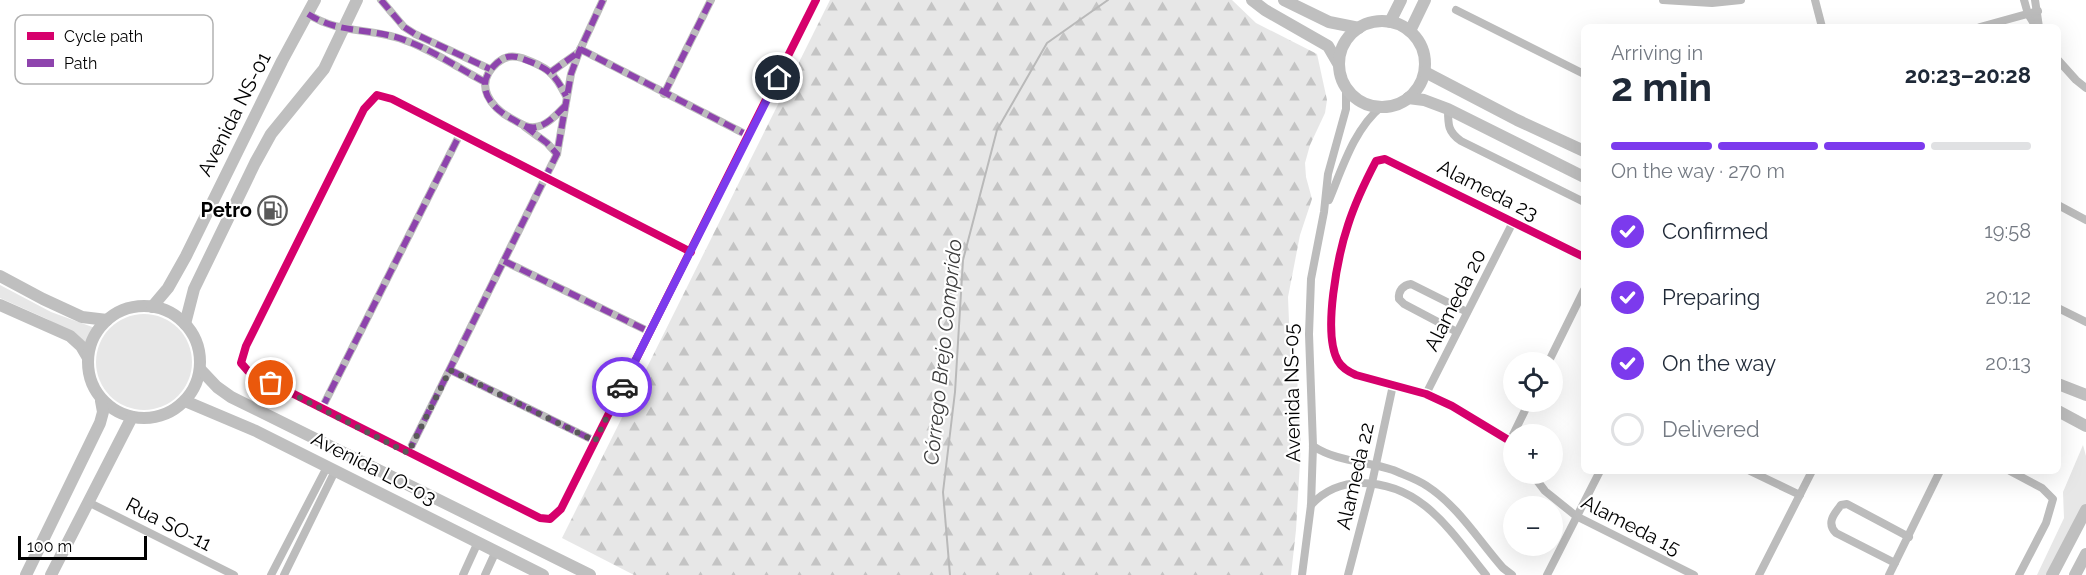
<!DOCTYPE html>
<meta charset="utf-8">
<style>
body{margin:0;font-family:Raleway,sans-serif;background:#f6f6f7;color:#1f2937;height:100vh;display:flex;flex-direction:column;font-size:22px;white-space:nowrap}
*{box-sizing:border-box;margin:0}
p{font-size:20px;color:#747a83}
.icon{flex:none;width:33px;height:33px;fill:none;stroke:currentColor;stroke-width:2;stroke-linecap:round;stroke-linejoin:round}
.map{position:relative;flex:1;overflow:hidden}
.panel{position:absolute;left:1581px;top:24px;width:480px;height:450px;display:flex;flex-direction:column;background:#fff;border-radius:9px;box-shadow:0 6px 24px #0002}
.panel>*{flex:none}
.controls{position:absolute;left:1503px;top:352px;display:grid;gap:12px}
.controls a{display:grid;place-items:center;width:60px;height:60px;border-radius:50%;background:#fff;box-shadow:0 6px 24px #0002;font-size:30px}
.scale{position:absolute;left:18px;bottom:15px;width:129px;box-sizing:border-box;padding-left:6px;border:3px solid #000;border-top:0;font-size:16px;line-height:21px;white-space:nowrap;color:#000;-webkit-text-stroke:4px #fff;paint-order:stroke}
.pin{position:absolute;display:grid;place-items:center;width:51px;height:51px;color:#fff;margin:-26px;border:3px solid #fff;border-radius:50%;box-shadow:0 2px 6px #0007}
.courier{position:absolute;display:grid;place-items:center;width:60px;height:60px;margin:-30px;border:4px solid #7c3aed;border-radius:50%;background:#fff;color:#222;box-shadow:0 2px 8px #0007}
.headline em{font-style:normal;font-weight:700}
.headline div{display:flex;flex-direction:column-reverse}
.headline{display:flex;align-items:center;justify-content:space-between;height:102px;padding:0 30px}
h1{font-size:39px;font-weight:700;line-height:45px}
.bar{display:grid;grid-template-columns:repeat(4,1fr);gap:9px 6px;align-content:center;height:72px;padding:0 30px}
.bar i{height:8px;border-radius:4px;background:#e0e1e3}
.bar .selected{background:#7c3aed}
.bar p{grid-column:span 4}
ol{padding:0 30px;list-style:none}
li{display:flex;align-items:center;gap:18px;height:66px}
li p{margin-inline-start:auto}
li .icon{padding:6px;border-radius:50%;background:#7c3aed;color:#fff;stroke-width:4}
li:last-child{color:#747a83}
li i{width:33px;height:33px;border:3px solid #e0e1e3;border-radius:50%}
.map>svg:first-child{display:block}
</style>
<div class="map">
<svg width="2086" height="575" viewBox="0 0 2086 575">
<defs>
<pattern id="forest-firs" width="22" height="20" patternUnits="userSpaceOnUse" patternTransform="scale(1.5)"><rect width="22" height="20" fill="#e7e7e7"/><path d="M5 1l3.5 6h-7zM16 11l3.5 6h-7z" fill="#c4c4c4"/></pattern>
</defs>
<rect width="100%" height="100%" fill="#fff"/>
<g fill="#e7e7e7">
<polygon points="0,285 51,312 95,328 87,343 47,319 0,298"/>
<circle cx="144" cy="362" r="48"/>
<polygon points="2083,445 2086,456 2086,513 2055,575 2037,575 2064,518 2063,492"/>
</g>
<polygon fill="url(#forest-firs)" points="830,0 1232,0 1256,23 1317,54 1327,100 1325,113 1310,145 1305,163 1306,177 1312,199 1300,235 1288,297 1290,346 1297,376 1301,444 1296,530 1291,575 634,575 562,538"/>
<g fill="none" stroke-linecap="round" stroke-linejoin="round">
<polyline stroke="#b9b9b9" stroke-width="2" points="950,575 943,492 955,392 963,260 997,130 1047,43 1108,0"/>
<g stroke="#bcbcbc" stroke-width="8">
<polyline points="381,0 404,27 415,34 490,69"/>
<polyline points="1663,0 1712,3 1741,0"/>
<polyline points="1815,0 1822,27"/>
<polyline points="2024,0 2028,14 2036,27"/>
<polyline points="2035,0 2039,27"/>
<polyline points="1456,10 1584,74"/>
<path d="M308 14C340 35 373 27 407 41 434 51 460 69 485 82"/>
<polyline points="1980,27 2038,11"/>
<polyline points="580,49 749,136"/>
<polyline points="2058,60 2076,80 2086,88"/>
<polyline points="551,72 579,52"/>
<polyline points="664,94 711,0"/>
<path d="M565 106C557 114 547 126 535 127 527 128 521 124 514 120 491 108 472 85 497 63 506 56 512 55 522 58 547 67 554 72 566 96"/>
<path d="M1448 109C1448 125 1448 132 1461 141L1584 202"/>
<polyline points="525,127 547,143 557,154"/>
<path d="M1329 200C1342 169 1354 129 1381 107"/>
<polyline points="2058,205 2086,220"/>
<polyline points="691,252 392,99 377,95 364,109 246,346 241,363 248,371 540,518 550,519 561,509 816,0"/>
<polyline points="504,261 650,332"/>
<polyline points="2058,308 2086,322"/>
<path d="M1457 332 1404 304 1399 299C1398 291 1403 285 1411 284L1467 312"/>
<polyline points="1548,363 1584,290"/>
<polyline points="450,370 595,441"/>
<polyline points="1426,394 1513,222"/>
<polyline points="322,408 460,134"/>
<polyline points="1510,441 1529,402"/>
<path d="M1313 446C1337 462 1367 461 1393 470 1404 475 1417 479 1427 486 1458 506 1479 541 1503 568L1512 575"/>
<path d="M1514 447 1510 441 1452 406 1426 394 1356 375C1349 372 1342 368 1338 361 1322 333 1338 255 1348 225 1355 203 1365 182 1376 161L1385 159 1584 257"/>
<polyline points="408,453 557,154 571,74 579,52 603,0"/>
<polyline points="1750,471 1800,495"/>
<polyline points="2010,471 2042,488 2053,499 2046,523 2019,575"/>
<polyline points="1532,474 1545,491 1576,516 1694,575"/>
<polyline points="88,502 234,575"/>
<path d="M1311 505C1324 491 1342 483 1361 483 1422 483 1451 532 1486 575"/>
<path d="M1895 563 1836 533C1826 523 1834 514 1841 505L1847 504 1909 537"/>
<polyline points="271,575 327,467"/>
<polyline points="284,575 335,471"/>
<polyline points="463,575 478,542"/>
<polyline points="485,575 496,551"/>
<polyline points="1302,575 1311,505 1313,446 1309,334 1311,279 1324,212 1328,174 1346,109 1346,87"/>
<polyline points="1348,575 1372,483 1393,385"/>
<polyline points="1547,575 1600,471"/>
<polyline points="1759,575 1812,471"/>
<polyline points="1889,575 1940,471"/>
</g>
<g stroke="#bfbfbf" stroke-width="12">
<polyline points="1252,0 1265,10 1328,46 1339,65"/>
<polyline points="1284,0 1329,22 1359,28"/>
<circle cx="1382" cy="64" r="43"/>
<polyline points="1390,22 1401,0"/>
<polyline points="1410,31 1425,0"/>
<polyline points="1425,72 1517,120 1584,151"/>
<polyline points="1408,98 1424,100 1448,109 1584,177"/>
<polyline points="0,276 43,299 82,317 107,320"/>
<polyline points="0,305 70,336 81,346 88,358"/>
<circle cx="144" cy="362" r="56"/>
<polyline points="152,307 168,288 186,256 282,61 315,0"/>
<polyline points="185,324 194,289 255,163 271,134 324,69 357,0"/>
<polyline points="200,369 217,387 231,397 590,575"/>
<polyline points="2058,384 2086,395"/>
<polyline points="185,401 256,431 543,575"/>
<polyline points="2058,411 2086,426"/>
<polyline points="26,575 100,423 103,412 101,401"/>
<polyline points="51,575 132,417"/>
<polyline points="2052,575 2086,510"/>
<polyline points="2075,575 2086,554"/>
</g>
<g stroke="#8e44ad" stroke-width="6" stroke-dasharray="12 6" stroke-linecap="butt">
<polyline points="381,0 404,27 415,34 490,69"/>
<path d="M308 14C340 35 373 27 407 41 434 51 460 69 485 82"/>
<polyline points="580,49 749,136"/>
<polyline points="551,72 579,52"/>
<polyline points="664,94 711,0"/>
<path d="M565 106C558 113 550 122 540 126 530 130 522 125 514 120 490 108 472 85 497 63 506 55 513 55 523 59 547 68 554 72 566 96"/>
<polyline points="525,126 547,143 557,154"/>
<polyline points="504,261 650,332"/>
<polyline points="450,370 595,441"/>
<polyline points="322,408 460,134"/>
<polyline points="408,453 557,154 571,74 579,52 603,0"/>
</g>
<defs>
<g id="cycleway">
<polyline points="691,252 392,99 377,95 364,109 246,346 241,363 248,371 540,518 550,519 561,509 816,0"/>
<path d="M1514 447 1510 441 1452 406 1426 394 1356 375C1349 372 1342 368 1338 361 1322 333 1338 255 1348 225 1355 203 1365 182 1376 161L1385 159 1584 257"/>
</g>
</defs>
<use href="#cycleway" stroke="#fff" stroke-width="11"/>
<use href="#cycleway" stroke="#d6006c" stroke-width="8"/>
</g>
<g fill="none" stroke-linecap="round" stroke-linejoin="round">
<polyline stroke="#595959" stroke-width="6" stroke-dasharray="0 10.8" points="271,383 408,453 450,370 595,441 622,387"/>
<polyline stroke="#7c3aed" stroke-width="8" points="622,387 778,78"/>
</g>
<defs>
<symbol id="fuel-ring" viewBox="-11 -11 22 22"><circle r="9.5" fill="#fff" stroke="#595959" stroke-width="1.5"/><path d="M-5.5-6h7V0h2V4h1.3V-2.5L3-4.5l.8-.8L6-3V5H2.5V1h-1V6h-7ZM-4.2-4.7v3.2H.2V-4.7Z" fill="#595959"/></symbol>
</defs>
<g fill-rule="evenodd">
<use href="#fuel-ring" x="256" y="194" width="33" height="33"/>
</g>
<g text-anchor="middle" stroke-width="4.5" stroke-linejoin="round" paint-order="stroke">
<g font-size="20" fill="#000" stroke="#fff">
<text transform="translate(234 114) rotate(-63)" y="7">Avenida NS-01</text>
<text transform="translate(1488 190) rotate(27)" y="7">Alameda 23</text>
<text transform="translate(1455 300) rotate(-63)" y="7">Alameda 20</text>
<text transform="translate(1292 393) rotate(-91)" y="7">Avenida NS-05</text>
<text transform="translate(374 468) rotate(27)" y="7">Avenida LO-03</text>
<text transform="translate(1355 476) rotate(-77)" y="7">Alameda 22</text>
<text transform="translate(169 524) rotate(27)" y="7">Rua SO-11</text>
<text transform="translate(1631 525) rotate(27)" y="7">Alameda 15</text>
</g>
<g font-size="20" font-weight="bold" fill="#000" stroke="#fff" text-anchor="end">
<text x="252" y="217">Petro</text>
</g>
<g font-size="21" font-style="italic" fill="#3c3c3c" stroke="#fff">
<text transform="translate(943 352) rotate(-84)" y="7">Córrego Brejo Comprido</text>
</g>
</g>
<rect x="15" y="15" width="198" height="69" rx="9" fill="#fff" stroke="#b2b2b2" stroke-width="1.5"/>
<rect x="27" y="32" width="27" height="8" fill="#d6006c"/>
<rect x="27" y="59" width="27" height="8" fill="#8e44ad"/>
<g font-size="16" fill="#000">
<text x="64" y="42">Cycle path</text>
<text x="64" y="69">Path</text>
</g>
</svg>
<div class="controls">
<a><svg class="icon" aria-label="locate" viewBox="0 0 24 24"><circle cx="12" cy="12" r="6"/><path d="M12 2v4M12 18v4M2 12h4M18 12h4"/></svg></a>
<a>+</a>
<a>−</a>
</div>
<div class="scale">100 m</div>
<div class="pin" style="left:271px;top:383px;background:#ea580c"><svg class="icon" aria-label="bag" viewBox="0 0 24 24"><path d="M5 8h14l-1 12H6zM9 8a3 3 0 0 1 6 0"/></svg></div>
<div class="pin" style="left:778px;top:78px;background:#1f2937"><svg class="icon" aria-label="home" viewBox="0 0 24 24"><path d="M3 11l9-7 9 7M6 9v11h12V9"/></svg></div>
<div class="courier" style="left:622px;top:387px"><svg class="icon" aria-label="car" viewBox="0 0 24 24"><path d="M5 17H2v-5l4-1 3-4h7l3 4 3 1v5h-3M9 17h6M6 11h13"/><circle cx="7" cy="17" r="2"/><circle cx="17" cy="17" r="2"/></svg></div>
<section class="panel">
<div class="headline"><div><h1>2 min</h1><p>Arriving in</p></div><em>20:23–20:28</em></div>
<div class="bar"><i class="selected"></i><i class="selected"></i><i class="selected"></i><i></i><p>On the way · 270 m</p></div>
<ol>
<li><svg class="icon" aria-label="check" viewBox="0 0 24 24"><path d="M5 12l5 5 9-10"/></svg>Confirmed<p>19:58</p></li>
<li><svg class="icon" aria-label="check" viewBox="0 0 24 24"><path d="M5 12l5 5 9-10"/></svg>Preparing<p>20:12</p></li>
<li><svg class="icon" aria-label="check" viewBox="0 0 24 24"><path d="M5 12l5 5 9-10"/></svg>On the way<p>20:13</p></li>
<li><i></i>Delivered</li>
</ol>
</section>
</div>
